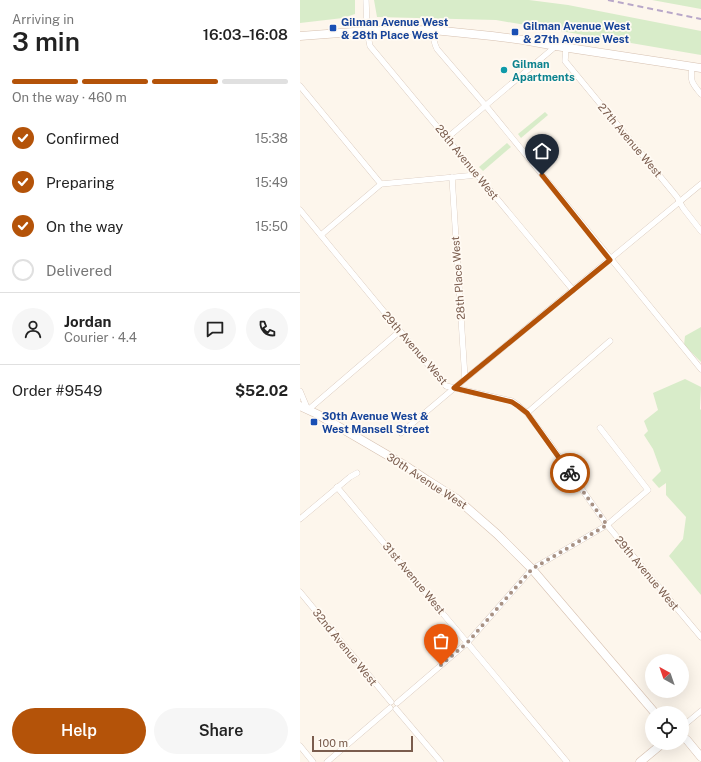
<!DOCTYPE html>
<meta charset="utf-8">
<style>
body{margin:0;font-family:"Public Sans",sans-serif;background:#f6f6f6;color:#222;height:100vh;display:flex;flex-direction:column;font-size:15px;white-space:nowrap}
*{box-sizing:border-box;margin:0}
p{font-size:13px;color:#767676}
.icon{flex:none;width:22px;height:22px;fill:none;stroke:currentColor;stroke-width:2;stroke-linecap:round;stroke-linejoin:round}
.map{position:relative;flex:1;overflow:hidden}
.side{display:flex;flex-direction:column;background:#fff;width:300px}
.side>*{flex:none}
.needle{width:26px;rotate:320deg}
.controls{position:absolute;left:345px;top:654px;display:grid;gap:8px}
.controls a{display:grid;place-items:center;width:44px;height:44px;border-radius:50%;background:#fff;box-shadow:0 4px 16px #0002;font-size:20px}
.scale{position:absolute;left:12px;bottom:10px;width:101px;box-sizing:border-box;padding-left:4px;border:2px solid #7a5c4d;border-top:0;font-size:11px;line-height:14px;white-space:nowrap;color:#7a5c4d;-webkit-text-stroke:3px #fffaf3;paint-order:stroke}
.pin{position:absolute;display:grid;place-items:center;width:34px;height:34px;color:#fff;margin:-41px -17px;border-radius:50% 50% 50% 0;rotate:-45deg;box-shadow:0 0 4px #0007}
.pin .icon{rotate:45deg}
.courier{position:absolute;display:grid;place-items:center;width:40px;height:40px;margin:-20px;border:3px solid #b45309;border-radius:50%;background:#fff;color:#222;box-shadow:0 1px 5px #0007}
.head em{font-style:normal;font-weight:600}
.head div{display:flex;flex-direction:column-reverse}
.head{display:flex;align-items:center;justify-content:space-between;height:68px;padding:0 12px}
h1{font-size:26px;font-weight:600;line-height:30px}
.bar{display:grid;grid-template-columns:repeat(4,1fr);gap:6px 4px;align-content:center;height:48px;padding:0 12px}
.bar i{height:5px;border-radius:3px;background:#e0e0e0}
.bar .current{background:#b45309}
.bar p{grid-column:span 4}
.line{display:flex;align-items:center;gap:10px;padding:0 12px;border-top:1px solid #e0e0e0}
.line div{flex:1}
.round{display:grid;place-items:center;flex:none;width:42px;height:42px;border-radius:21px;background:#f6f6f6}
ol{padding:0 12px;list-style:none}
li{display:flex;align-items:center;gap:12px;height:44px}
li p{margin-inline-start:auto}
li .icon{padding:4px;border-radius:50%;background:#b45309;color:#fff;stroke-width:4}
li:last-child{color:#767676}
li i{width:22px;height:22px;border:2px solid #e0e0e0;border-radius:50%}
.action{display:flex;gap:8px;margin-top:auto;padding:8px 12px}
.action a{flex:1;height:46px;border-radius:24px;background:#b45309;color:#fff;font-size:16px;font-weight:600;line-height:46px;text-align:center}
.action a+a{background:#f6f6f6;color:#222}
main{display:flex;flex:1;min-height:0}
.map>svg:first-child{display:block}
</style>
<main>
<section class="side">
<div class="head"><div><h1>3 min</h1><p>Arriving in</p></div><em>16:03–16:08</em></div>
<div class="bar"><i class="current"></i><i class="current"></i><i class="current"></i><i></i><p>On the way · 460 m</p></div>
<ol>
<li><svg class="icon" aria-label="check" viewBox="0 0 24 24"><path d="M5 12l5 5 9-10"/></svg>Confirmed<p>15:38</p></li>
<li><svg class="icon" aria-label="check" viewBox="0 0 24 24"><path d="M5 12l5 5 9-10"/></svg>Preparing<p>15:49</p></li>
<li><svg class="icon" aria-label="check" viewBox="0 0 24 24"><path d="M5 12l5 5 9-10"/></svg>On the way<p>15:50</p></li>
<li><i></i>Delivered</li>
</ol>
<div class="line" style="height:72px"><a class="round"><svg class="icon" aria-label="person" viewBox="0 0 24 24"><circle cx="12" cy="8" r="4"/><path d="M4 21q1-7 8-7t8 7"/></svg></a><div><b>Jordan</b><p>Courier · 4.4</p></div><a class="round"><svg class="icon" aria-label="chat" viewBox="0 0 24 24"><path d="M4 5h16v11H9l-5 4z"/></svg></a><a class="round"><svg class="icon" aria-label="phone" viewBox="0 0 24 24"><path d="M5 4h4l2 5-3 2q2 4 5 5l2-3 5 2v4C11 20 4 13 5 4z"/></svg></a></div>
<div class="line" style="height:52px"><div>Order #9549</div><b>$52.02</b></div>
<div class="action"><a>Help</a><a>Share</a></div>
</section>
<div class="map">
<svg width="401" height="762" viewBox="0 0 401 762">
<rect width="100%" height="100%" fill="#fdf6ec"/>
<g fill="#d8ecc9">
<polygon points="0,0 55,0 55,14 43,18 0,23"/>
<polygon points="74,0 229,0 268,5 401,31 401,55 196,20 77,17"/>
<polygon points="352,0 401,0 401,9"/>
<polygon points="245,112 248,115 221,138 218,134"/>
<polygon points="207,143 211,147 183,171 179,167"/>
<polygon points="401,327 401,362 384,345 385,336"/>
<polygon points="385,379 401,387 400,409 401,410 401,595 369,556 383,539 386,517 366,495 366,483 359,488 352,480 361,471 353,449 344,435 348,431 344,421 358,410 353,393"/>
</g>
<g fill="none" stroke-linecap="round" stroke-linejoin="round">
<defs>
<g id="street">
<polyline points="66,0 67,31 70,46 273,290"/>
<path d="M133 30C133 38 134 43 137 49L186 106 401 369"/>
<polyline points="266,48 265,61 377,197 383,208 401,231"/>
<path d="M392 67C390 82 392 83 401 94"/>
<polyline points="0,86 81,184"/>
<polyline points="147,138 256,46"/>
<polyline points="152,177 165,379"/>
<polyline points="0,210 100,331 146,386 212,401 219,406 227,413 248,441 307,525 401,637"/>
<polyline points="21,235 81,184 177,175"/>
<polyline points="0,391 8,410 100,331"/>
<polyline points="227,413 310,341"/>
<polyline points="101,433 165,379 401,184"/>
<polyline points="37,487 267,762"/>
<polyline points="0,519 50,477 57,473"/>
<polyline points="0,592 91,702"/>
<polyline points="97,703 167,643 232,569 307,525 348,490 300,428"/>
<polyline points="96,709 141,762"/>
<polyline points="382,727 401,711"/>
<polyline points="0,746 13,762"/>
<polyline points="27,762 90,708"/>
</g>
<g id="secondary">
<polyline points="0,36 67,31 133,30 192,36 223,40 256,46 401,68"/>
<polyline points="0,406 17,414 106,466 127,480 157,499 197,534 232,569 355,713"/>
<polyline points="382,737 387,740 401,757"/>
<polyline points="340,762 363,743"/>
</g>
</defs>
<use href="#street" stroke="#d1beb0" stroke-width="6"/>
<use href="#secondary" stroke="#d6c0b0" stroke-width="9"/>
<use href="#street" stroke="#fff" stroke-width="5.5"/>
<use href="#secondary" stroke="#fff" stroke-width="8"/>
<polyline stroke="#b9a8c9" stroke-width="2" stroke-dasharray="6 4" stroke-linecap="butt" points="308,0 401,19"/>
</g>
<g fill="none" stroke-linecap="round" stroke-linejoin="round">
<polyline stroke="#a89285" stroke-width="4" stroke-dasharray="0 7.2" points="141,665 167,643 232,569 307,525 270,473"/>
<polyline stroke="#b45309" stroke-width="5" points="242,175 310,260 154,388 212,402 218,406 227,413 270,473"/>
</g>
<g fill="#1a4fb4" stroke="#fffaf3" stroke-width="1.5">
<rect x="29" y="24" width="8" height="8" rx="2"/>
<rect x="211" y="28" width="8" height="8" rx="2"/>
<rect x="10" y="418" width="8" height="8" rx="2"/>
</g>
<circle fill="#0f9aa8" stroke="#fffaf3" stroke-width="1.5" cx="204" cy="70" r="4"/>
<g text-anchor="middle" stroke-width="3.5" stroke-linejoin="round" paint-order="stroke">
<g font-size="11" font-weight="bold" fill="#164399" stroke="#fffaf3" text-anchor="start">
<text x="41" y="26">Gilman Avenue West<tspan x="41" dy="13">&amp; 28th Place West</tspan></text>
<text x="223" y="30">Gilman Avenue West<tspan x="223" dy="13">&amp; 27th Avenue West</tspan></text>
<text x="22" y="420">30th Avenue West &amp;<tspan x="22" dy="13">West Mansell Street</tspan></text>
</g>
<g font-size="11" font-weight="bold" fill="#0d838f" stroke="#fffaf3" text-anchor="start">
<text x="212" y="68">Gilman<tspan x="212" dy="13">Apartments</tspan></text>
</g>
<g font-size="11" fill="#7a5c4d" stroke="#fffaf3">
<text transform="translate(330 140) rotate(50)" y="4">27th Avenue West</text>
<text transform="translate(167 162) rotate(51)" y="4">28th Avenue West</text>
<text transform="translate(158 278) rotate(-94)" y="4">28th Place West</text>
<text transform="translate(115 348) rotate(49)" y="4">29th Avenue West</text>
<text transform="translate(127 481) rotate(33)" y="4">30th Avenue West</text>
<text transform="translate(347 573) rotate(50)" y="4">29th Avenue West</text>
<text transform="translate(114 578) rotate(50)" y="4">31st Avenue West</text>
<text transform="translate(45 647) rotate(51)" y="4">32nd Avenue West</text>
</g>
</g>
</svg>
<div class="controls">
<a><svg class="needle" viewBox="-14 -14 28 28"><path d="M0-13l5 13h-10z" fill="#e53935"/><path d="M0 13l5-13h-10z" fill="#767676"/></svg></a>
<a><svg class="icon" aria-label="locate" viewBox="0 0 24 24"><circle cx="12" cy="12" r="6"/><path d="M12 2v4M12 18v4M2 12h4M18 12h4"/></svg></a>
</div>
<div class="scale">100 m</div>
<div class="pin" style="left:141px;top:665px;background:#ea580c"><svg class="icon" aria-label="bag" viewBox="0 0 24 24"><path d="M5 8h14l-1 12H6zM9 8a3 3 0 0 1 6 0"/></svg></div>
<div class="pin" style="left:242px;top:175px;background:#1f2937"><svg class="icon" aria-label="home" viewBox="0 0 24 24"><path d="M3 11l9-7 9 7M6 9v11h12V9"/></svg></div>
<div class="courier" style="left:270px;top:473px"><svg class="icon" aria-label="bike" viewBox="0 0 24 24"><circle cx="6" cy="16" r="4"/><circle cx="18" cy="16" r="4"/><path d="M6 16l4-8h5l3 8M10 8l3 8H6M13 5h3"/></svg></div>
</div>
</main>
